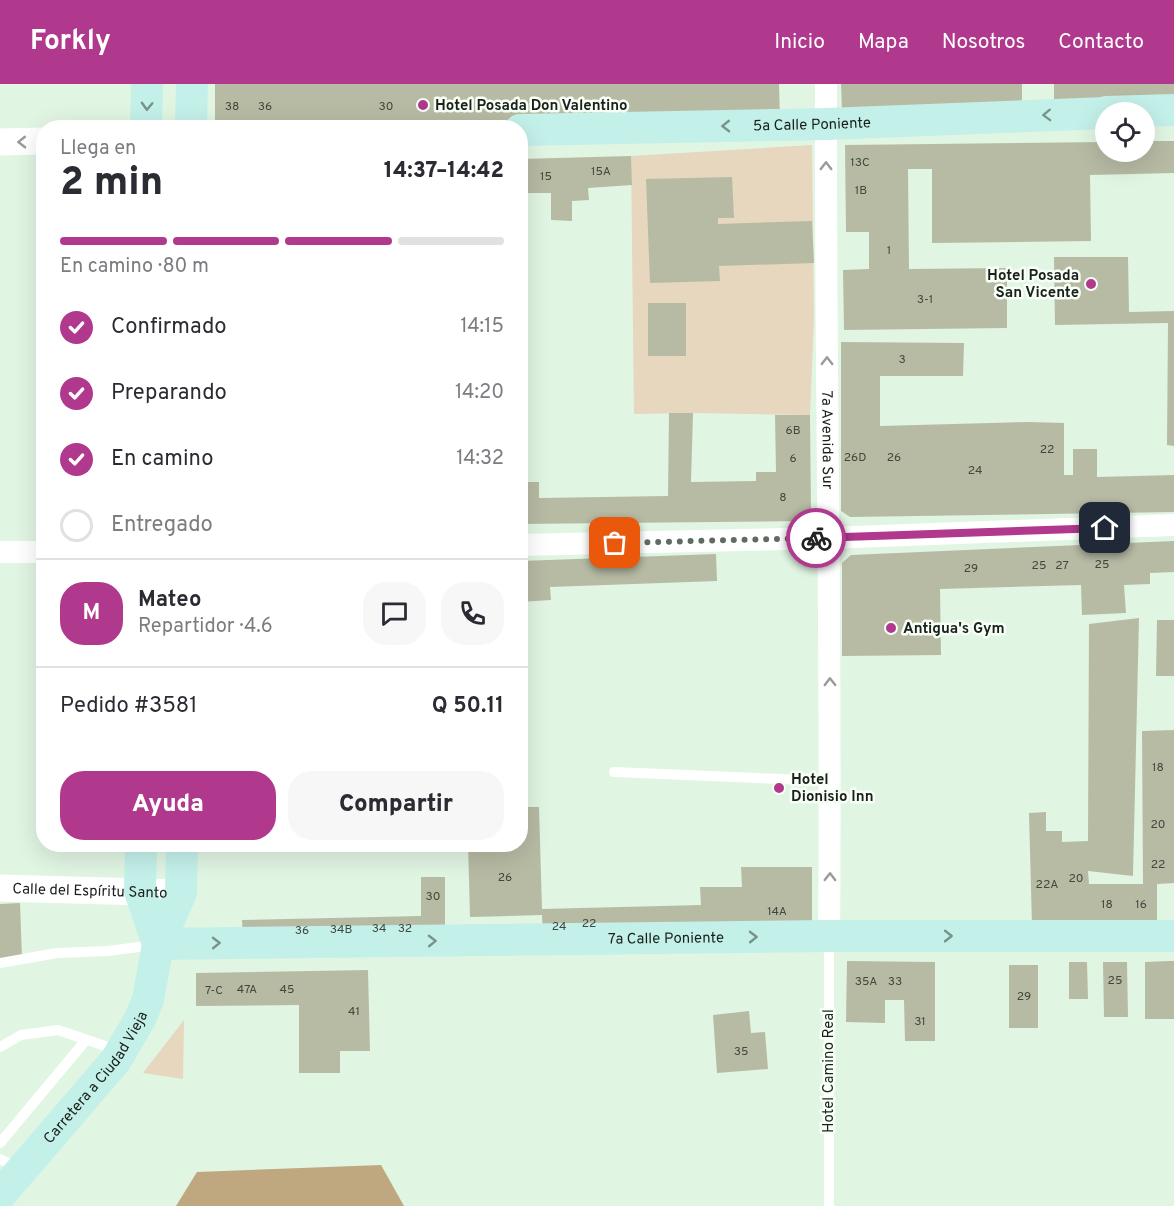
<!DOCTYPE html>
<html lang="es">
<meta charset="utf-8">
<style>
body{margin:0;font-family:Overpass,sans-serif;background:#f7f7f7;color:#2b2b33;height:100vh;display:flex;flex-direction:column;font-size:22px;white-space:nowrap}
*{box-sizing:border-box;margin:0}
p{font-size:20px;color:#7c7c81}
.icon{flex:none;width:33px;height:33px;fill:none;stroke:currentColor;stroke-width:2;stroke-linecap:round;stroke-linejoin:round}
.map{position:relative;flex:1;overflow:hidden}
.details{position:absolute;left:36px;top:36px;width:492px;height:732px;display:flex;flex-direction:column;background:#fff;border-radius:24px;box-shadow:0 6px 24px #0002}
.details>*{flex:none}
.tools{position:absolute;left:1095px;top:18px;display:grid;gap:12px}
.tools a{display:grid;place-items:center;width:60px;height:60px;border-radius:50%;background:#fff;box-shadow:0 6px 24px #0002;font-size:30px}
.pin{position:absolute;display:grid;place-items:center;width:51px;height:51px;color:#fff;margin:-26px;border-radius:12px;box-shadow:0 3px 9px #0006}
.courier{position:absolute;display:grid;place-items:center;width:60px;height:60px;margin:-30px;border:4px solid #b0388d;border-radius:50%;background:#fff;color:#222;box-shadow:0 2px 8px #0007}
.headline em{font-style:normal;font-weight:800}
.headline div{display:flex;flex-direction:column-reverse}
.headline{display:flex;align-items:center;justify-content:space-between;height:102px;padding:0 24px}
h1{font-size:39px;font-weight:800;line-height:45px}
.bar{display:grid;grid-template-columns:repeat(4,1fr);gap:9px 6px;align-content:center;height:72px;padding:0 24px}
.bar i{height:8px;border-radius:4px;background:#e1e1e2}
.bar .selected{background:#b0388d}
.bar p{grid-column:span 4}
.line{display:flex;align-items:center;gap:15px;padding:0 24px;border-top:2px solid #e1e1e2}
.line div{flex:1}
.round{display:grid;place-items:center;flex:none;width:63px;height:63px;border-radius:24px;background:#f7f7f7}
ol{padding:0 24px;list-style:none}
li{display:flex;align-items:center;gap:18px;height:66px}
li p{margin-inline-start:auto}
li .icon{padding:6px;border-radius:50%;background:#b0388d;color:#fff;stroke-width:4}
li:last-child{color:#7c7c81}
li i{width:33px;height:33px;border:3px solid #e1e1e2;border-radius:50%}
.button{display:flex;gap:12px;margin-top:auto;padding:12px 24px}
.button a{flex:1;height:69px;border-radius:24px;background:#b0388d;color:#fff;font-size:24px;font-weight:800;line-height:69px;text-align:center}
.button a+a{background:#f7f7f7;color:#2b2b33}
header{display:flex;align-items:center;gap:36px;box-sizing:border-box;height:84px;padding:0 30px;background:#b0388d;color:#fff}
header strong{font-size:28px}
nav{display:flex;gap:33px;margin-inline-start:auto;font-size:21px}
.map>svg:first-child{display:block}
</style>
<header>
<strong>Forkly</strong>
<nav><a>Inicio</a><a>Mapa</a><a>Nosotros</a><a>Contacto</a></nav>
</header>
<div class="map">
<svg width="1174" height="1122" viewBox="0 0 1174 1122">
<rect width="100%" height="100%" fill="#e1f5e3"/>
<g fill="#e6d7be">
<polygon points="812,61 814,234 810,331 693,329 634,330 631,72"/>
<polygon points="184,936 183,995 143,989"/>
</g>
<polygon fill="#bfa87f" points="381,1081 404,1122 176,1122 197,1088"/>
<g fill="#b7bba4">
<polygon points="215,0 779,0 780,35 483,40 398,44 215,44"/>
<polygon points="841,0 1022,0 1022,23 842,27"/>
<polygon points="1054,0 1174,0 1174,18 1054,20"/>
<polygon points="1144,57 1174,57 1174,89 1090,91 1091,157 932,159 932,85 908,85 909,185 1007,184 1007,244 844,246 843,186 869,185 869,148 846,148 845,61 1106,58 1106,68 1144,68"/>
<polygon points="631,72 632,101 588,104 589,116 572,117 572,137 551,136 551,109 520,109 520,75"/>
<polygon points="732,93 734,134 718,134 718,140 812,137 814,179 719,182 720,197 650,199 646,95"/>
<polygon points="1054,173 1128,173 1129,228 1174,227 1174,362 1167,361 1168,239 1055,241"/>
<rect x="648" y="219" width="38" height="53"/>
<polygon points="841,258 964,259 963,292 880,292 880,342 1029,338 1064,339 1064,391 1073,391 1073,365 1097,365 1097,393 1174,391 1174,428 850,433 841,427"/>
<polygon points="669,329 693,329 691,398 756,397 756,388 776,388 775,331 810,331 811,429 806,437 520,440 520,398 539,398 539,414 668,412"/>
<polygon points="1174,457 1174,488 1150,489 1150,500 1124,501 1126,529 1082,531 1081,501 940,505 941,571 842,572 842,479 851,471"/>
<polygon points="716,470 717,497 550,503 551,516 520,518 520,477"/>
<polygon points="1139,534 1133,792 1088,787 1089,800 1143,800 1142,647 1174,646 1174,799 1157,800 1157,840 1032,842 1029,729 1046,728 1046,747 1062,747 1062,758 1088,757 1089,540"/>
<polygon points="1157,536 1174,536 1174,592 1156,592"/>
<polygon points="520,723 539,723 542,825 701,821 700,803 742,803 741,783 812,783 812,851 543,855 542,831 470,833 468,760 520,760"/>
<polygon points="421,793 445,793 445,856 243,858 242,836 421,832"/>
<polygon points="20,819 22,874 0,875 0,820"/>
<polygon points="847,877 935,878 935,957 905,957 904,916 885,916 885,939 846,938"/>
<polygon points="1170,877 1174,877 1174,935 1145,935 1145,878"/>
<polygon points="1069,878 1087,878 1088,915 1069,915"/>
<polygon points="1103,878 1127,878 1128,933 1104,933"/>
<rect x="1009" y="881" width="29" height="63"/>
<polygon points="368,886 370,967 340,967 340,989 299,989 299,921 196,922 196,889"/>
<polygon points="749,927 751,949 765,948 768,985 717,989 713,931"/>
</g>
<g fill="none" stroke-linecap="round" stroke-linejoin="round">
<g stroke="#fff" stroke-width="10">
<polyline points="614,688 830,697"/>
<polyline points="829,855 829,1122"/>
<polyline points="0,879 57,869 108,867 154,861"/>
<polyline points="0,963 21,951 58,946 117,966"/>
<polyline points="0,1059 86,956"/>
<polyline points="0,1075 19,1084"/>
</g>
<g stroke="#fff" stroke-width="22">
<path id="s1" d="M826 0C825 284 832 568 829 852"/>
<polyline points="520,461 828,454 1174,441"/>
<polyline points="0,468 44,468"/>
</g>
<g stroke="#fff" stroke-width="27">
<polyline points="0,58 44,57"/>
<path id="s2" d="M0 804 181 809"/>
</g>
<g stroke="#c4f0ea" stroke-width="32">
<polyline points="1106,28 1174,26"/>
<polyline points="146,44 147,0"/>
<polyline points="191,44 192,0"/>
<path id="s3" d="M520 46 826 40 1106 29"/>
<polyline points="141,760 140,807 158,860"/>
<path id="s4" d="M158 860 829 852H1174"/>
<path id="s5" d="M0 1111 116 976 140 935 148 916 158 860 181 809 182 760"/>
</g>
</g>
<defs><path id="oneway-chevron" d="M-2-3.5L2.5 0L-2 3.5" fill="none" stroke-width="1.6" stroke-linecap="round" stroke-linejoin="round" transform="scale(1.5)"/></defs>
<g stroke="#78938d">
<use href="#oneway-chevron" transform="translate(147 22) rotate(92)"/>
<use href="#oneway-chevron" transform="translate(1047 31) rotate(178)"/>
<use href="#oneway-chevron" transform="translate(726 42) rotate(179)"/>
<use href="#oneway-chevron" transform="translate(948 852)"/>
<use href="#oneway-chevron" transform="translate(753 853) rotate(-1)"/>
<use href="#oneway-chevron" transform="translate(432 857) rotate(-1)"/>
<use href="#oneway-chevron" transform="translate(216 859) rotate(-1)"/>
</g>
<g stroke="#989b98">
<use href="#oneway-chevron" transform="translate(22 58) rotate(179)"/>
<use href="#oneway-chevron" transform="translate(826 82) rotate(-90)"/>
<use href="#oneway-chevron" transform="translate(827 277) rotate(-90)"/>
<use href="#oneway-chevron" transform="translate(830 598) rotate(-91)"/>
<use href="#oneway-chevron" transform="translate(830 793) rotate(-89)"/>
</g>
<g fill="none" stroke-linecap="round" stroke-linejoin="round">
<polyline stroke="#606b61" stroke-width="6" stroke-dasharray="0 10.8" points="615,459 816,454"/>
<polyline stroke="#b0388d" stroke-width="8" points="816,454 1105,444"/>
</g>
<g fill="#b0388d" stroke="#f7fff7" stroke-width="2">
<circle cx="423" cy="21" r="6"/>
<circle cx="1091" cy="200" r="6"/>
<circle cx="891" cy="544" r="6"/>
<circle cx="779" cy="704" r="6"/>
</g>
<g text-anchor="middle" stroke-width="5" stroke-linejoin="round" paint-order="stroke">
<g font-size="12" fill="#41483d">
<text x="232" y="26">38</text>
<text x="265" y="26">36</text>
<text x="386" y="26">30</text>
<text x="860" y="82">13C</text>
<text x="601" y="91">15A</text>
<text x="546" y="96">15</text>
<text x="861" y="110">1B</text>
<text x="889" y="170">1</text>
<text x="925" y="219">3-1</text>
<text x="902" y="279">3</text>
<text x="793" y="350">6B</text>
<text x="1047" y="369">22</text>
<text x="855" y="377">26D</text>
<text x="894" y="377">26</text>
<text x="793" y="378">6</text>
<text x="975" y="390">24</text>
<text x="783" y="417">8</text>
<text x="1102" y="484">25</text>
<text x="1039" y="485">25</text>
<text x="1062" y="485">27</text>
<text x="971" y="488">29</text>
<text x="1158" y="687">18</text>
<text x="1158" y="744">20</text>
<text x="1158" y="784">22</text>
<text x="505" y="797">26</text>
<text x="1076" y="798">20</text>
<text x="1047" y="804">22A</text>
<text x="433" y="816">30</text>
<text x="1107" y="824">18</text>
<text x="1141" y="824">16</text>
<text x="777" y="831">14A</text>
<text x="589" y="843">22</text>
<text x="559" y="846">24</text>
<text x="379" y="848">34</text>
<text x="405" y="848">32</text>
<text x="341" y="849">34B</text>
<text x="302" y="850">36</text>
<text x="1115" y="900">25</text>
<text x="866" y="901">35A</text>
<text x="895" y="901">33</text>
<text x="247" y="909">47A</text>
<text x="287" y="909">45</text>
<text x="214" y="910">7-C</text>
<text x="1024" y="916">29</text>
<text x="354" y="931">41</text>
<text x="920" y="941">31</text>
<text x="741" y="971">35</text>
</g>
<g font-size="15" font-weight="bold" fill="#1a211b" stroke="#f7fff7" text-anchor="start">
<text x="435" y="26">Hotel Posada Don Valentino</text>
<text x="1079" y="196" text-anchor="end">Hotel Posada<tspan x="1079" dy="17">San Vicente</tspan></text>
<text x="903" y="549">Antigua's Gym</text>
<text x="791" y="700">Hotel<tspan x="791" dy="17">Dionisio Inn</tspan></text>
</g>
<g font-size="15" fill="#1a211b" stroke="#f7fff7">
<text dy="5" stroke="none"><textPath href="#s3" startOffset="292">5a Calle Poniente</textPath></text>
<text dy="5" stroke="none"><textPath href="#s1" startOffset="356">7a Avenida Sur</textPath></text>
<text dy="5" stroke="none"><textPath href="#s2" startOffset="90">Calle del Espíritu Santo</textPath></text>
<text dy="5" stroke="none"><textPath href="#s4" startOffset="508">7a Calle Poniente</textPath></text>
<text transform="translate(828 987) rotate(-90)" y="5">Hotel Camino Real</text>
<text dy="5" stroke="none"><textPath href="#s5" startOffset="152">Carretera a Ciudad Vieja</textPath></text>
</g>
</g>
</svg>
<div class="tools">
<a><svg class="icon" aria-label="locate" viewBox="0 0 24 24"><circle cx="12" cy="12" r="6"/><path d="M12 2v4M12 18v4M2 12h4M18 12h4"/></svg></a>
</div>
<div class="pin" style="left:615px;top:459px;background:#ea580c"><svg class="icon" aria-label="bag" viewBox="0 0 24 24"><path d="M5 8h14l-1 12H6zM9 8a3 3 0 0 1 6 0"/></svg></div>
<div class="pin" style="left:1105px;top:444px;background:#1f2937"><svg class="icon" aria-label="home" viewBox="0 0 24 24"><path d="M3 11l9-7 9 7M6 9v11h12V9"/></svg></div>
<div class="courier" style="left:816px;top:454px"><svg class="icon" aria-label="bike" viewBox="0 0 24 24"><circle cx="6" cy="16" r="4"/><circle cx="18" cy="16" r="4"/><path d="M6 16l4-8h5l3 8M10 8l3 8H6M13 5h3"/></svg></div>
<section class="details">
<div class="headline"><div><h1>2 min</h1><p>Llega en</p></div><em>14:37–14:42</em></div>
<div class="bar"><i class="selected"></i><i class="selected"></i><i class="selected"></i><i></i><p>En camino · 80 m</p></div>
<ol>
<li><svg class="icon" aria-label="check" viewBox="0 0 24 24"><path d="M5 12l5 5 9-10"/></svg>Confirmado<p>14:15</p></li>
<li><svg class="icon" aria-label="check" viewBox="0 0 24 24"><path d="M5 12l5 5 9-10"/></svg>Preparando<p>14:20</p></li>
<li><svg class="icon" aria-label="check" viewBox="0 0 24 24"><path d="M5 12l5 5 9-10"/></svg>En camino<p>14:32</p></li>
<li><i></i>Entregado</li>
</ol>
<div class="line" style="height:108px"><b class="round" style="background:#b0388d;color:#fff">M</b><div><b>Mateo</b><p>Repartidor · 4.6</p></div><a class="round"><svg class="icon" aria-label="chat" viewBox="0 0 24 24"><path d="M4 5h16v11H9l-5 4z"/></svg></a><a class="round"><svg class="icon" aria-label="phone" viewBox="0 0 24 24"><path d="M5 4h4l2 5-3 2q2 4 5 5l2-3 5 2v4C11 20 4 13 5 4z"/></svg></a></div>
<div class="line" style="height:78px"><div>Pedido #3581</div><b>Q 50.11</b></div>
<div class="button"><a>Ayuda</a><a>Compartir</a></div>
</section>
</div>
